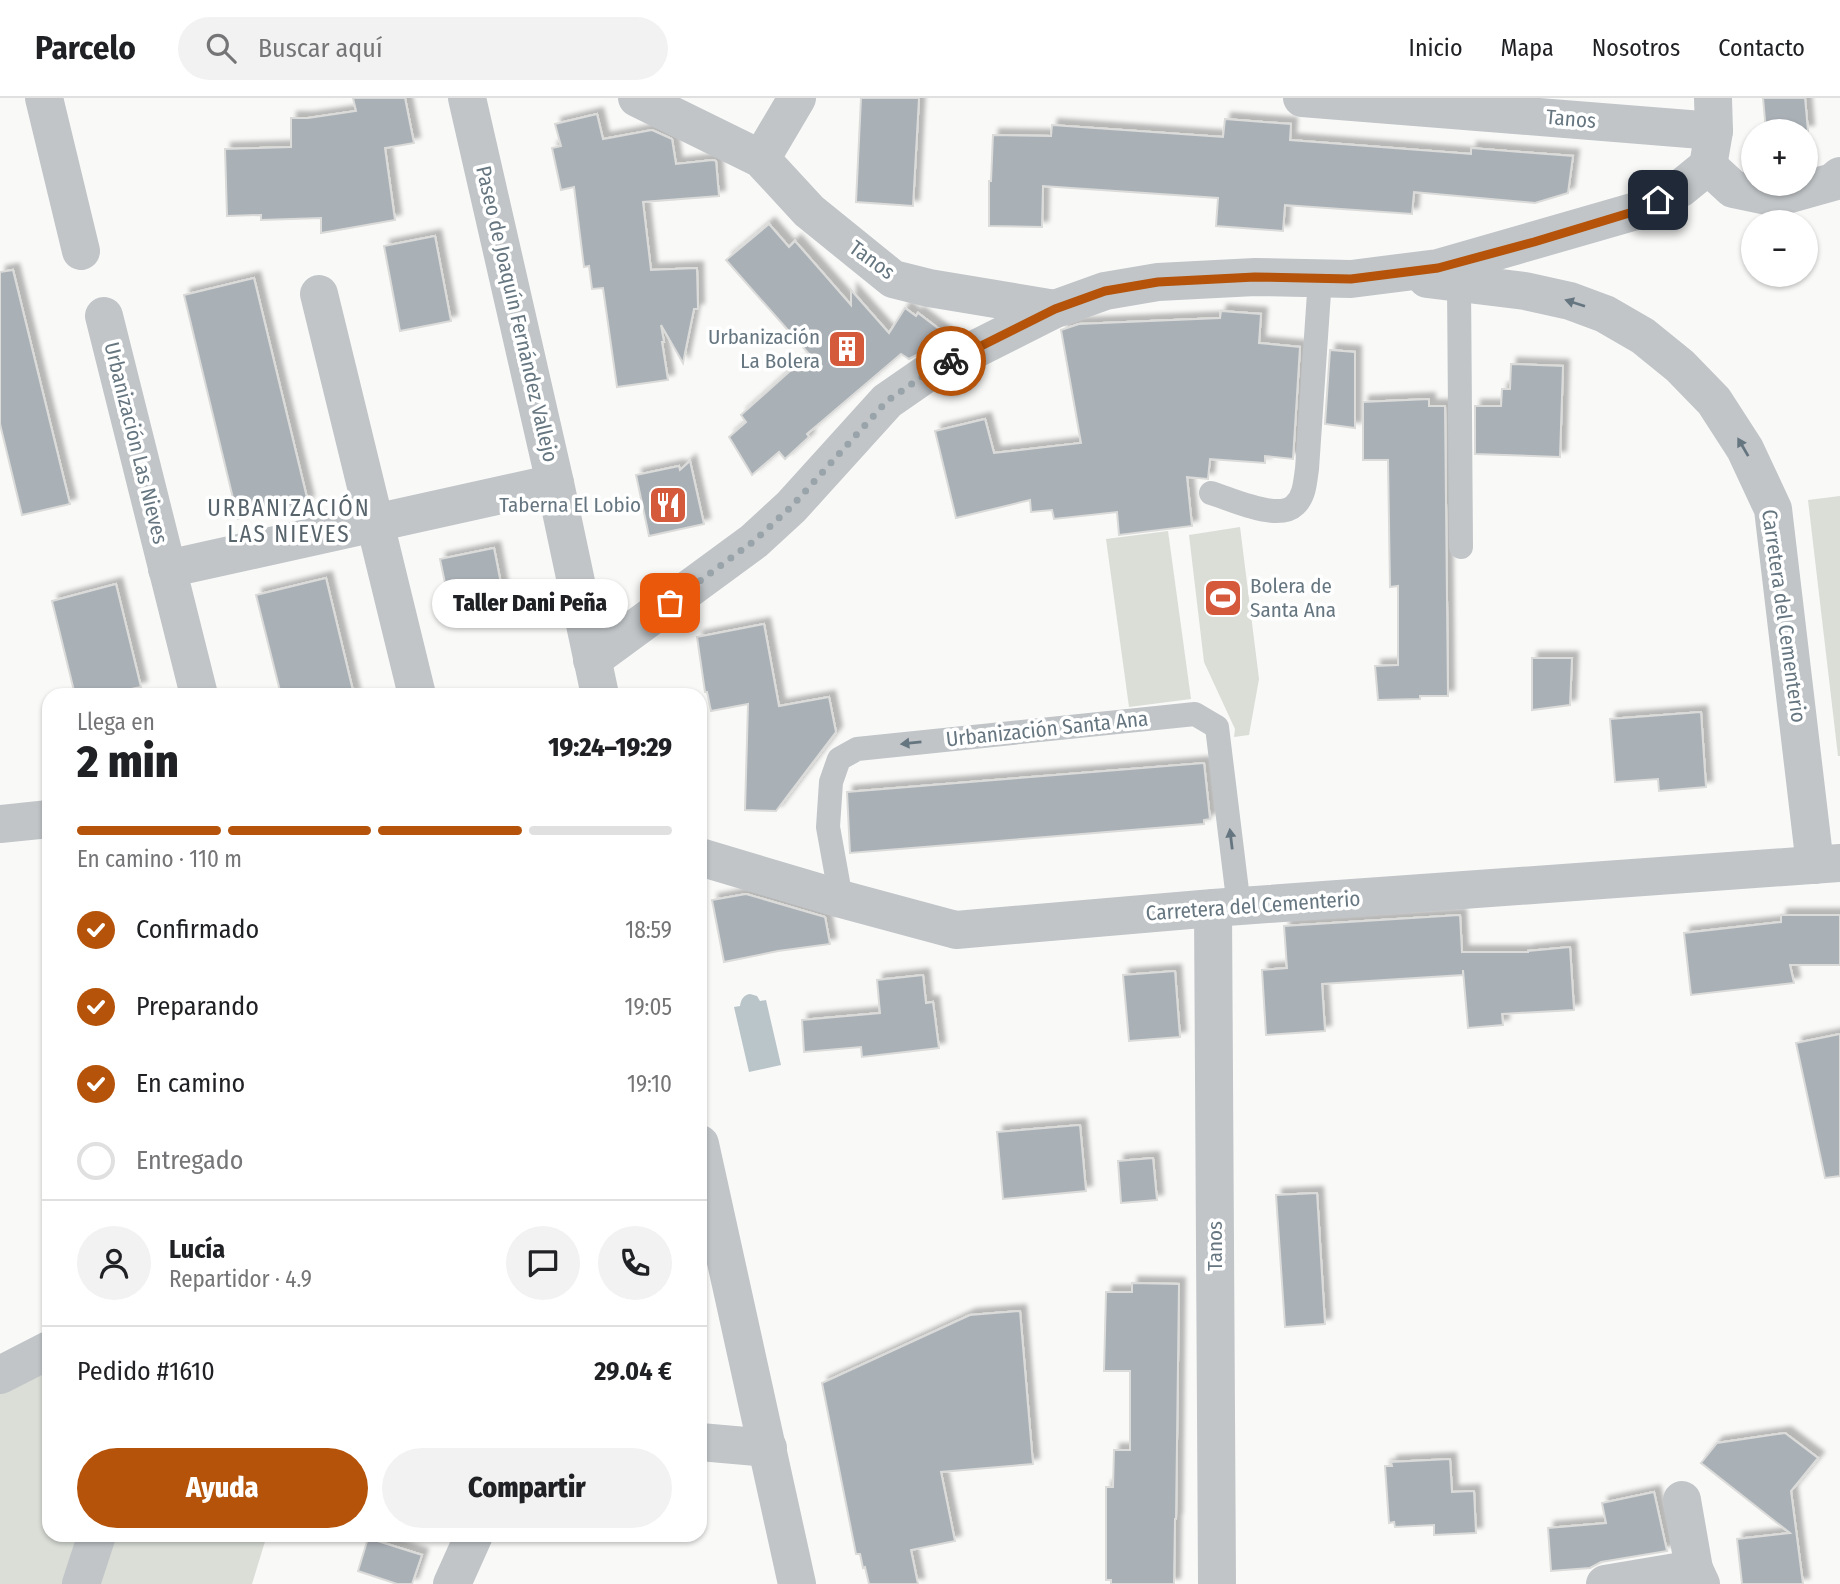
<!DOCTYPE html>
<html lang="es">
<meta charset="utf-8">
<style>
body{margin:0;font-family:"Fira Sans Condensed",sans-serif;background:#f2f2f2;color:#202124;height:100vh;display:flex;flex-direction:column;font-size:26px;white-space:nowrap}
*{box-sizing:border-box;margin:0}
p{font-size:23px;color:#757577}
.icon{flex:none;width:38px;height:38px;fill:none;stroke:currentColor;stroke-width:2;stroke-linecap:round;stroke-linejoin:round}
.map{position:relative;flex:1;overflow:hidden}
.panel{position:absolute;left:42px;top:590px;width:665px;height:854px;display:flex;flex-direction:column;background:#fff;border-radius:21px;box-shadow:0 2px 5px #0004}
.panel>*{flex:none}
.tools{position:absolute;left:1741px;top:21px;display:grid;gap:14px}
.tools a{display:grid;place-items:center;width:77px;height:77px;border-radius:50%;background:#fff;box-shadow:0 2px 5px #0004;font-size:35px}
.pin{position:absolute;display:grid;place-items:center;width:60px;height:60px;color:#fff;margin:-30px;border-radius:14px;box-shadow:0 4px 10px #0006}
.courier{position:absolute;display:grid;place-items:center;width:70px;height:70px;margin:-35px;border:5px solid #b45309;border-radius:50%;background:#fff;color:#222;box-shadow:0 2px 9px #0007}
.bubble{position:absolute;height:49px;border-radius:24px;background:#fff;box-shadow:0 2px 5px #0004;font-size:23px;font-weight:800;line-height:49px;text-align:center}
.headline em{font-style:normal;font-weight:800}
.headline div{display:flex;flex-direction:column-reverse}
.headline{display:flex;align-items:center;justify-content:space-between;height:119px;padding:0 35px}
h1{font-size:46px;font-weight:800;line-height:52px}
.bar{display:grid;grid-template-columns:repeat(4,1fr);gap:10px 7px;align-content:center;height:84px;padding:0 35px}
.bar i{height:9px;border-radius:5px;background:#e0e0e0}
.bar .current{background:#b45309}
.bar p{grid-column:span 4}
.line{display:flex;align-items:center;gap:18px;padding:0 35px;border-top:2px solid #e0e0e0}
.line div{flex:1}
.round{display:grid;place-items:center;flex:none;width:74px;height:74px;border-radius:37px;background:#f2f2f2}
ol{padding:0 35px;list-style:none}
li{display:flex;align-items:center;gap:21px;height:77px}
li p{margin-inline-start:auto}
li .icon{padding:7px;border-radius:50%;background:#b45309;color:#fff;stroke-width:4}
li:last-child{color:#757577}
li i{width:38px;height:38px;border:4px solid #e0e0e0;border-radius:50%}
.action{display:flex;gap:14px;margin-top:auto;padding:14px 35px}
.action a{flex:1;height:80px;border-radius:42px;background:#b45309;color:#fff;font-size:28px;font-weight:800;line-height:80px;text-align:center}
.action a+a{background:#f2f2f2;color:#202124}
header{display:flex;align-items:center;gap:42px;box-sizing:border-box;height:98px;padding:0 35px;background:#fff;border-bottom:2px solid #e0e0e0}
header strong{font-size:33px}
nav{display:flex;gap:38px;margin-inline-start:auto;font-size:24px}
.search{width:490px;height:63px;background:#f2f2f2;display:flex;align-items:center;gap:18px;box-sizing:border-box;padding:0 24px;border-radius:38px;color:#757577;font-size:26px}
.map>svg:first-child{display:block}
</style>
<header>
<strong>Parcelo</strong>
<div class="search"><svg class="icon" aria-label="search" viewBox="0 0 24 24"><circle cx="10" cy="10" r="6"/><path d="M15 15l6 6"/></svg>Buscar aquí</div>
<nav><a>Inicio</a><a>Mapa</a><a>Nosotros</a><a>Contacto</a></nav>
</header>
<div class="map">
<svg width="1840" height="1486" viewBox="0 0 1840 1486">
<defs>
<filter id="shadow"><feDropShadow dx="6" dy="-6" stdDeviation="2" flood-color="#0004"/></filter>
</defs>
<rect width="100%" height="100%" fill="#f9f9f8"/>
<g fill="#daded7">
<polygon points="1840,398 1840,658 1838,658 1808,402"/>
<polygon points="1240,429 1259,581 1249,637 1234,639 1235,631 1204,564 1189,437"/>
<polygon points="1168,433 1191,601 1129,609 1106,441"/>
<polygon points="49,1252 49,1437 267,1437 252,1486 0,1486 0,1283"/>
</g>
<path fill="#bac5c9" d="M750 896 757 898 760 903 766 902 781 967 749 974 734 909 740 908C741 902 743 897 750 896Z"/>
<g fill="#a9b0b6" stroke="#dbdbda" stroke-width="2" filter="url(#shadow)">
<polygon points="353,0 405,0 414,45 385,50 395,122 321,135 321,120 261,122 261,117 227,118 225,51 291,49 291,20 308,20 356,13"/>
<polygon points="861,0 919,0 913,108 856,104"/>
<polygon points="1763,0 1805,0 1808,33 1766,33"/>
<polygon points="597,16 603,41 652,32 672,41 676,66 713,62 716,63 719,98 643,104 651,172 697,170 698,211 694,211 683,265 661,227 664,244 662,244 668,282 617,289 603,190 592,191 589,168 584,169 574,89 561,92 552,50 561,48 555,26"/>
<polygon points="1225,21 1291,26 1290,42 1471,56 1471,50 1573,58 1568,95 1535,105 1414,94 1412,116 1285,107 1283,133 1216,128 1218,100 1043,88 1042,129 989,128 989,83 991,83 993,37 1051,38 1052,27 1223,39"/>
<polygon points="769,126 789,149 795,143 851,207 851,192 889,235 905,210 916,218 918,215 947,237 944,242 909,261 901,256 807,336 809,339 785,361 779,354 752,377 729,339 746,324 741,317 809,256 726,162"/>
<polygon points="435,138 451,223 400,233 384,148"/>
<polygon points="13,172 70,406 22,417 0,326 0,174"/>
<polygon points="254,180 308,404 238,421 184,197"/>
<polygon points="1221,213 1261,216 1259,245 1300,249 1293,361 1265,358 1265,365 1210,361 1208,381 1187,379 1192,428 1119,437 1117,414 1054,421 1052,412 1031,414 1030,402 956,420 935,333 985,321 994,355 1081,345 1061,232 1079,226 1220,220"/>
<polygon points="1330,252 1355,254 1355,330 1325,326"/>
<polygon points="1511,266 1563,268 1560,359 1475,356 1475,308 1501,308 1502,291 1510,291"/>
<polygon points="1429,301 1429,308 1445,308 1448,598 1420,598 1420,601 1378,602 1375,568 1398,567 1398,488 1390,489 1388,362 1363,362 1363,304"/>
<polygon points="690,363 704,426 649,438 636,377 679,368 680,372"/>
<polygon points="494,450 507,516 454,528 440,461"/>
<polygon points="326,480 354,597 281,597 256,497"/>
<polygon points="116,486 141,589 126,592 127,597 75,597 52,503"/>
<polygon points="764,526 779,608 829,599 836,634 776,713 745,712 748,606 711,613 707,594 705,594 697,539"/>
<polygon points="1532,560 1572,560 1570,607 1532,612"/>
<polygon points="1701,614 1706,689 1659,693 1658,681 1615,684 1610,621"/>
<polygon points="1204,665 1210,721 1204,722 1204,726 850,755 847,694"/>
<polygon points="746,796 825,819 830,846 778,853 724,864 712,802"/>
<polygon points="1460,817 1462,854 1528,854 1528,853 1570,849 1574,912 1502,916 1503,927 1468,930 1463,872 1463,877 1322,886 1325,933 1266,937 1262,872 1287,870 1284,828"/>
<polygon points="1781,817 1840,817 1840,867 1790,867 1794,885 1691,897 1684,835 1781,824"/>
<polygon points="1175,873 1180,939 1129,943 1123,877"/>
<polygon points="923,877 926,905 933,904 939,950 862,959 861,949 804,954 802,922 880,915 877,882"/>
<polygon points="1840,936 1840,1078 1825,1080 1796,945"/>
<polygon points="1080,1027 1086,1093 1003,1101 997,1034"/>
<polygon points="1153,1060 1157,1102 1121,1105 1118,1063"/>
<polygon points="1317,1095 1325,1226 1285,1229 1276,1097"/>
<polygon points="1132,1185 1179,1186 1176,1421 1175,1421 1174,1486 1111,1486 1111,1482 1106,1482 1106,1389 1113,1389 1114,1352 1130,1352 1130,1273 1104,1273 1106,1194 1132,1194"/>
<polygon points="1020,1213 1033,1366 941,1374 955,1443 911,1452 918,1486 869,1486 865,1469 863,1470 860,1456 856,1456 822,1285 970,1217"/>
<polygon points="1785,1335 1818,1360 1791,1393 1803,1486 1742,1486 1737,1441 1790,1435 1701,1365 1717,1345"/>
<polygon points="1450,1361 1452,1394 1474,1393 1476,1435 1434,1437 1434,1427 1395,1429 1394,1424 1389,1425 1385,1368 1392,1368 1391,1364"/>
<polygon points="1654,1394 1667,1453 1601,1464 1590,1470 1551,1473 1548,1430 1606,1425 1602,1405"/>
<polygon points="368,1440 422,1457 412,1486 397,1486 358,1473"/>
</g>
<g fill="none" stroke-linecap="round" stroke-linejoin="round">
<g stroke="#c1c5c8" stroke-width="24">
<polyline points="1459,185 1461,449"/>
<path d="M1211 395C1231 401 1278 424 1295 407 1305 398 1305 383 1307 371L1320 180"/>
<polyline points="841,801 828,729 831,684 839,661 857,651 1195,616 1217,629 1239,809"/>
</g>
<g stroke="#c1c5c8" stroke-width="38">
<polyline points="44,0 81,153"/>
<polyline points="637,0 761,61 809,113 893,181 929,190 1055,211"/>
<polyline points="1302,0 1714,33"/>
<polyline points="761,61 797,0"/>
<polyline points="1708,68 1733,91 1776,100 1833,84 1840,78"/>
<polyline points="1427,181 1525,193 1570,203 1605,216 1643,238 1680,268 1714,303 1745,351 1773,411 1815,767"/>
<polyline points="319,196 417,597"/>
<polyline points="104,218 199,597"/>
<polyline points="167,471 555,385"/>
<polyline points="592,562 754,443 791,409 887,303 926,276 1055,211 1105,193 1158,184 1255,179 1351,181 1438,170 1636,113 1681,90 1708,68 1714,33 1713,0"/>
<polyline points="0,726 49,721"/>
<polyline points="700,759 841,801 956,832 1213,810 1840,765"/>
<polyline points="1213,810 1217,1486"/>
<polyline points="0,1277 49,1252"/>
<polyline points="700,1344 768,1350"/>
<polyline points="1682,1402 1694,1471"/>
<polyline points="81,1486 97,1437"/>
<polyline points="452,1486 474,1437"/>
<polyline points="1605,1486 1694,1471 1701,1486"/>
</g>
<g stroke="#c1c5c8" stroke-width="38">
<polyline points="467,0 555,385 600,597"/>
<polyline points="700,1046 797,1486"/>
</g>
</g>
<defs><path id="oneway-solid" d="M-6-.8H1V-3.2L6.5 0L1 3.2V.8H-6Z" transform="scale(1.75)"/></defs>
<g fill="#667680">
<use href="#oneway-solid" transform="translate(1575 205) rotate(-162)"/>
<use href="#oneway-solid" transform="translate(1743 349) rotate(-120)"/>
<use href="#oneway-solid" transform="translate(911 645) rotate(174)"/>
<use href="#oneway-solid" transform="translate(1231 741) rotate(-97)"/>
</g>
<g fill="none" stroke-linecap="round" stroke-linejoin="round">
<polyline stroke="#99a4aa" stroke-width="7" stroke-dasharray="0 12.6" points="670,505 754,443 791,409 887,303 926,276 951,263"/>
<polyline stroke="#b45309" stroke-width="9" points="951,263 1055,211 1105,193 1158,184 1255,179 1351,181 1438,170 1534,144 1636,113 1658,102"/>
</g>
<defs>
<symbol id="building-square" viewBox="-11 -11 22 22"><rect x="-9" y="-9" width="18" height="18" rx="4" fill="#d5593b" stroke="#fff"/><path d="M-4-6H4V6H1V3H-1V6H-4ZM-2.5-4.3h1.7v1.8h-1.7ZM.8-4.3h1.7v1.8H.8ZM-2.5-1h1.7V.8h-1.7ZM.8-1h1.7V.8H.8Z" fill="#fff"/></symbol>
<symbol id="restaurant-square" viewBox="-11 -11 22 22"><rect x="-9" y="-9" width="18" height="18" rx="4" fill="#d5593b" stroke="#fff"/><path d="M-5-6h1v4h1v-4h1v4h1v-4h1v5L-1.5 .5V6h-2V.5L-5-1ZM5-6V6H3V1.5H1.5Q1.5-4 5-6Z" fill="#fff"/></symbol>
<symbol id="stadium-square" viewBox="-11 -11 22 22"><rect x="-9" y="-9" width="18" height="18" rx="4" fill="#d5593b" stroke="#fff"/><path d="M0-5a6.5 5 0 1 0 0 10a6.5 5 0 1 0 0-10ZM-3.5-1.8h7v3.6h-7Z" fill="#fff"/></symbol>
</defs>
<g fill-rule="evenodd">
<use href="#building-square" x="825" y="229" width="44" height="44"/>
<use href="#restaurant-square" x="646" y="385" width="44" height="44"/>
<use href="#stadium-square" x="1201" y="478" width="44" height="44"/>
</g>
<g text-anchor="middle" stroke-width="7" stroke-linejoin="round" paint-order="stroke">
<g font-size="21" fill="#667680" stroke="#fff">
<text transform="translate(1571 21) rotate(5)" y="7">Tanos</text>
<text transform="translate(872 162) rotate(36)" y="7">Tanos</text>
<text transform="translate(517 216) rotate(77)" y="7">Paseo de Joaquín Fernández Vallejo</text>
<text transform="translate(136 345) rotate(76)" y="7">Urbanización Las Nieves</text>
<text transform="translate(1784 518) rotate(82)" y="7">Carretera del Cementerio</text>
<text transform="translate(1047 631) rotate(-6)" y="7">Urbanización Santa Ana</text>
<text transform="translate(1253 808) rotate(-4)" y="7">Carretera del Cementerio</text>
<text transform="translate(1215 1148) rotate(-90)" y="7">Tanos</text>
</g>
<g font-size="21" fill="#667680" stroke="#fff" text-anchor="end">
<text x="820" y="246">Urbanización<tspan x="820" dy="24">La Bolera</tspan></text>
<text x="641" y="414">Taberna El Lobio</text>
<text x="1250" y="495" text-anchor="start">Bolera de<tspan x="1250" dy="24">Santa Ana</tspan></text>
</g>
<g font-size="23" letter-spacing="2" fill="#58646c" stroke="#fff">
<text x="289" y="418">URBANIZACIÓN<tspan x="289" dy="26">LAS NIEVES</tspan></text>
</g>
</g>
</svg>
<div class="tools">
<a>+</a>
<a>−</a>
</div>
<div class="pin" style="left:670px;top:505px;background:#ea580c"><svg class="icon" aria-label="bag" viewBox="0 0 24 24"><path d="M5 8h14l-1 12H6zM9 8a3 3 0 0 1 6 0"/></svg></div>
<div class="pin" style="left:1658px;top:102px;background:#1f2937"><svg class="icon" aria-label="home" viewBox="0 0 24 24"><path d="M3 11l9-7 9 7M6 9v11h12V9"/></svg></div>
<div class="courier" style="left:951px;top:263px"><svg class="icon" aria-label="bike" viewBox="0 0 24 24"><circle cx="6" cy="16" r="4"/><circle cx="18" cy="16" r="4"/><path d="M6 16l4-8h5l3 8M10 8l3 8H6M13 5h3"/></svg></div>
<div class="bubble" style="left:432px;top:481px;width:196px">Taller Dani Peña</div>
<section class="panel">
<div class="headline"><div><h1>2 min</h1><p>Llega en</p></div><em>19:24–19:29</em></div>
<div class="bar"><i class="current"></i><i class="current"></i><i class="current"></i><i></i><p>En camino · 110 m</p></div>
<ol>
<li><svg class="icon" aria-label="check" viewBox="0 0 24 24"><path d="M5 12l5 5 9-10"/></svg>Confirmado<p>18:59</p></li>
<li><svg class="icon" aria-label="check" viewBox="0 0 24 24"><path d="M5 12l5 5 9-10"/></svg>Preparando<p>19:05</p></li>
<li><svg class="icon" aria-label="check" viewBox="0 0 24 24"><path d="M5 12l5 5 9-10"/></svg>En camino<p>19:10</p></li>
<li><i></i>Entregado</li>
</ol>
<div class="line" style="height:126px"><a class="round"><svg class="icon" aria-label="person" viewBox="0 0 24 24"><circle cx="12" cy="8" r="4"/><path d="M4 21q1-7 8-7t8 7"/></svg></a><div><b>Lucía</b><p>Repartidor · 4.9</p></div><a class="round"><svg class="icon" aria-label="chat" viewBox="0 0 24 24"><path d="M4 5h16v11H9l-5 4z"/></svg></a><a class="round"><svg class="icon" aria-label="phone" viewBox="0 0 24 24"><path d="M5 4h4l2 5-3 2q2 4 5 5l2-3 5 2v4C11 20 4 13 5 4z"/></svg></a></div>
<div class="line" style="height:91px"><div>Pedido #1610</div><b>29.04 €</b></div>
<div class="action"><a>Ayuda</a><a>Compartir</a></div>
</section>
</div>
